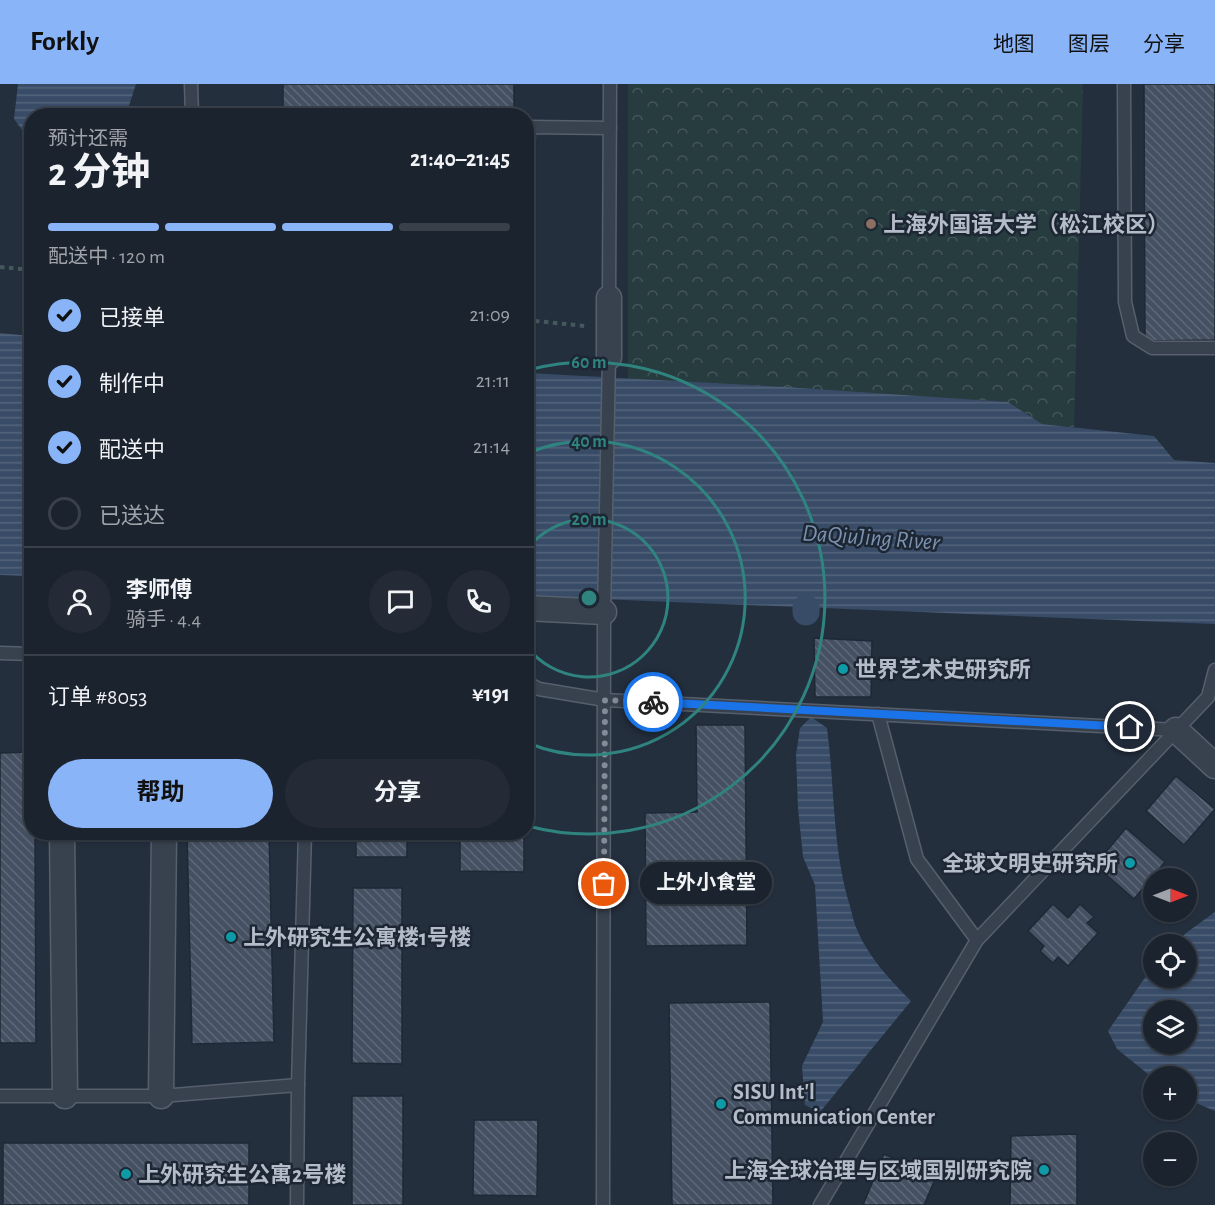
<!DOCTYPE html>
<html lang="zh">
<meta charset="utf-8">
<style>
body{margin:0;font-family:"Alegreya Sans","Noto Sans SC",sans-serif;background:#242b36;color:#f1f3f6;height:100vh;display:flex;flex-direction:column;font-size:22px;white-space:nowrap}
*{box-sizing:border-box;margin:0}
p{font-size:20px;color:#a0a4aa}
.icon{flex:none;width:33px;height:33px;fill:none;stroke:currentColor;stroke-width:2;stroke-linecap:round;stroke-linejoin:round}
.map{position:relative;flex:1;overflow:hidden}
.details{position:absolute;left:24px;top:24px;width:510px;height:732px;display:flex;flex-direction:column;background:#1b232e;border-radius:24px;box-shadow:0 2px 4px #0004,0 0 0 2px #39404a}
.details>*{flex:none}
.needle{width:39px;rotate:90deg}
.fabs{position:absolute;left:1143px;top:784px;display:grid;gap:12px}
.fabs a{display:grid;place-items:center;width:54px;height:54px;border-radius:50%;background:#1b232e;box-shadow:0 2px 4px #0004,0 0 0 2px #39404a;font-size:30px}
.pin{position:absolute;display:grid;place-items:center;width:51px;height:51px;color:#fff;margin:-26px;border:3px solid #fff;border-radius:50%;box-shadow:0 2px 6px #0007}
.courier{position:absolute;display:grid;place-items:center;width:60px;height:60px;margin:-30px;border:4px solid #1a73e8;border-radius:50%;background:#fff;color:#222;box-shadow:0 2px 8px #0007}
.bubble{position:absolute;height:42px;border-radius:21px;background:#1b232e;box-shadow:0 2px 4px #0004,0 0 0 2px #39404a;font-size:20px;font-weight:700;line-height:42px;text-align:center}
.overview em{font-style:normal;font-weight:700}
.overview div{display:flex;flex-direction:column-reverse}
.overview{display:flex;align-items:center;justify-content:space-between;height:102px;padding:0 24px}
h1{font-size:39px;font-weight:700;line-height:45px}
.bar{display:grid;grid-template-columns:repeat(4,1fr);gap:9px 6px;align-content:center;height:72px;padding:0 24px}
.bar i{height:8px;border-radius:4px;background:#39404a}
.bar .current{background:#8ab4f8}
.bar p{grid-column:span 4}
.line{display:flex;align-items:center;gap:15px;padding:0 24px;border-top:2px solid #39404a}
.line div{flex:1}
.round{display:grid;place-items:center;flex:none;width:63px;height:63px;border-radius:32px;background:#242b36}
ol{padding:0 24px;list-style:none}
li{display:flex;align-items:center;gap:18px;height:66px}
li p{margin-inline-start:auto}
li .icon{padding:6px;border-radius:50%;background:#8ab4f8;color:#111;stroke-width:4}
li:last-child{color:#a0a4aa}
li i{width:33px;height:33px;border:3px solid #39404a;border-radius:50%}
.action{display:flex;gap:12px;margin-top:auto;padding:12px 24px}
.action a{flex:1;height:69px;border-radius:36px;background:#8ab4f8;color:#111;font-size:24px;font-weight:700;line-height:69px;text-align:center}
.action a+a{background:#242b36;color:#f1f3f6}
header{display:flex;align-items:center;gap:36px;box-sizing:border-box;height:84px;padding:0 30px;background:#8ab4f8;color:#111}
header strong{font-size:28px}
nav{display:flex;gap:33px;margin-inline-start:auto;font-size:21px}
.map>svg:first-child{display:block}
</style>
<header>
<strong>Forkly</strong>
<nav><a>地图</a><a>图层</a><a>分享</a></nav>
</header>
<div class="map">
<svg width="1215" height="1121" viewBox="0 0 1215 1121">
<defs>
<pattern id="park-crowns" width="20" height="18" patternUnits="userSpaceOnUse" patternTransform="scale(1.5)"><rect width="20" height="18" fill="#263c3f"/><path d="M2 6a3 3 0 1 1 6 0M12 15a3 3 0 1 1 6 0" fill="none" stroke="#435659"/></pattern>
<pattern id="water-rules" width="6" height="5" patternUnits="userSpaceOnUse" patternTransform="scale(1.5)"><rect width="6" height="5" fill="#394c67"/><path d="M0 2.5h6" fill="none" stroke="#53647b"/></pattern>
<pattern id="building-back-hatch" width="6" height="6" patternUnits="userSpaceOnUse" patternTransform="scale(1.5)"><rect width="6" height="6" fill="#455162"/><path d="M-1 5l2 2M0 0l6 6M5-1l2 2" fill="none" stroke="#5d6877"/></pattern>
</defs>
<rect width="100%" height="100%" fill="#242f3e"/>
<polygon fill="url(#park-crowns)" points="628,0 1083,0 1074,343 1042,340 1008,318 628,295"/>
<g fill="url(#water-rules)" fill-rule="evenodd">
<polygon points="18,0 136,0 126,31 32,32 31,58 14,35"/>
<polygon points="0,249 31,252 31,492 0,491"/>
<polygon points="527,289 785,303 1008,318 1042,340 1154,352 1174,376 1215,379 1215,540 527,512"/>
<path d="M811 633 827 644C835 704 832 764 850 822 852 830 854 840 858 848 870 875 891 897 911 917L820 1028 805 1021 802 982 823 938 815 801 803 773 798 724 796 671 800 644Z"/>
<path d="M1215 828V1027L1187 1015 1186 993 1153 994 1117 965 1108 947 1153 882 1154 894H1186V861H1174L1186 849ZM1154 927H1186V960H1154Z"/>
</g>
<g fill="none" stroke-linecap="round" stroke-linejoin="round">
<polyline stroke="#394c67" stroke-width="27" points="806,524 806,528"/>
</g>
<g fill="url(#building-back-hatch)" stroke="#1f2835" stroke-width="1.5">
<rect x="283" y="0" width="231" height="32"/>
<polygon points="1144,0 1215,0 1215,256 1145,257"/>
<polygon points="814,554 872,557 871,613 815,613"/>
<polygon points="696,641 745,641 747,861 646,862 645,729 697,728"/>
<polygon points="32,668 32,748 35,748 36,959 0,959 0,669"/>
<polygon points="1176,692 1215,725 1184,761 1146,727"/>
<polygon points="1126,744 1165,778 1134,815 1095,781"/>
<polygon points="187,748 269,748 274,958 192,960"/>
<rect x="356" y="748" width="51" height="25"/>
<polygon points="460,748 524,748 524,788 460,787"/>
<polygon points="353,804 402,804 402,980 352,979"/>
<polygon points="1053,820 1068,834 1080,820 1094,833 1087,839 1098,849 1068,882 1058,873 1053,879 1040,867 1044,862 1028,847"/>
<polygon points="770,918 773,1121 672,1121 669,919"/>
<rect x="352" y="1012" width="51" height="109"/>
<polygon points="474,1036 538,1036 537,1112 473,1111"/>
<polygon points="1077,1050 1077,1121 1010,1121 1011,1052"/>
<rect x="3" y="1059" width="246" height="62"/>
<polygon points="884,1070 936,1093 924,1121 863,1121"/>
</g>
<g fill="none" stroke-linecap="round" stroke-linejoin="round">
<defs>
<g id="lane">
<polyline points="191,0 192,32"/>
<polyline points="1124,0 1125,218 1133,252 1152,264 1215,264"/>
<polyline points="526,132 529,43 610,44"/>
<polyline points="609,214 610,0"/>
<polyline points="0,569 32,570"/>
<polyline points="526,598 539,605 605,616 1176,646"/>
<polyline points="878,630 917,775 977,856"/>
<polyline points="0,1012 161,1012 298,1001"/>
<polyline points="297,1121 298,1001 305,748"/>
<polyline points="603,1121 604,528 609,273"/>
<polyline points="820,1121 977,856 1208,613 1215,586"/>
</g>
<g id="street">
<polyline points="609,214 609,273"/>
<polyline points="526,524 604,528"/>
<polyline points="1176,646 1215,682"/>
<polyline points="62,748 65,1012"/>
<polyline points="161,1012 164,748"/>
</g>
</defs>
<use href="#lane" stroke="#565f6c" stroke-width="15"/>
<use href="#street" stroke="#565f6c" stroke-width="27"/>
<g stroke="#44595c" stroke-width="4" stroke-dasharray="4.5 4.5" stroke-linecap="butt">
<polyline points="0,183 32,186"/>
<polyline points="526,236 585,242"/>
</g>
<use href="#lane" stroke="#38414e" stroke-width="12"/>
<use href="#street" stroke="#38414e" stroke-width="24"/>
</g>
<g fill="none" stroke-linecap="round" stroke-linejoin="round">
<polyline stroke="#828b98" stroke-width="6" stroke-dasharray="0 10.8" points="604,800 605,616 653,618"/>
<polyline stroke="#1a73e8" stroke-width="8" points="653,618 1130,643"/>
</g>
<g fill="none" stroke="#308480" stroke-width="3">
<path d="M527 465A79 79 0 1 1 527 563"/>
<path d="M528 369A157 157 0 1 1 528 659"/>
<path d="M528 286A236 236 0 1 1 528 742"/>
</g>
<circle fill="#8d6e63" stroke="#1d2633" stroke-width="2" cx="871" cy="140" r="6"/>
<g fill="#0f9aa8" stroke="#1d2633" stroke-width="2">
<circle cx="843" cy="585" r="6"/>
<circle cx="1130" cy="779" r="6"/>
<circle cx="231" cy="853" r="6"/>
<circle cx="721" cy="1020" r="6"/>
<circle cx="1044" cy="1086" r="6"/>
<circle cx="126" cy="1090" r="6"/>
</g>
<g text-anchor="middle" stroke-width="5" stroke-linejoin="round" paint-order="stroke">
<g font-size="22" font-weight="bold" fill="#b4bcc9" stroke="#1d2633" text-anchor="start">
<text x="883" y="148">上海外国语大学（松江校区）</text>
<text x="855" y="593">世界艺术史研究所</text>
<text x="1118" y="787" text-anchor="end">全球文明史研究所</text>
<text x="243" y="861">上外研究生公寓楼1号楼</text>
<text x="733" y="1015">SISU Int'l<tspan x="733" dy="25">Communication Center</tspan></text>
<text x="1032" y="1094" text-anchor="end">上海全球冶理与区域国别研究院</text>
<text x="138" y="1098">上外研究生公寓2号楼</text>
</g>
<g font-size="24" font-style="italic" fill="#7c92b1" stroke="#1d2633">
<text transform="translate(871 453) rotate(4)" y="8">DaQiuJing River</text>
</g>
</g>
<circle cx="589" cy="514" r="9" fill="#308480" stroke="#1d2633" stroke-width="3"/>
<g font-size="18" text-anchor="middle" font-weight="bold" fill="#308480" stroke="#1d2633" stroke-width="5" stroke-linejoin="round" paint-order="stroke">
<text x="589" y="284">60 m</text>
<text x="589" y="363">40 m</text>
<text x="589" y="441">20 m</text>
</g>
</svg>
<div class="fabs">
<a><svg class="needle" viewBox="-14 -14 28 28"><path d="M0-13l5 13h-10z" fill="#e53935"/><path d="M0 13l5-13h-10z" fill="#a0a4aa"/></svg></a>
<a><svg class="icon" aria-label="locate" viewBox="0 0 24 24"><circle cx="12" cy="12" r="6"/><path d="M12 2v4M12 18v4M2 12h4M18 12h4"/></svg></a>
<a><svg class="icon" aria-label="layers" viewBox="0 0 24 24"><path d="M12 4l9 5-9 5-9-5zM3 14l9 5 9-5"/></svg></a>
<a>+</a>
<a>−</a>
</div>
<div class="pin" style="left:604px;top:800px;background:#ea580c"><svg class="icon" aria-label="bag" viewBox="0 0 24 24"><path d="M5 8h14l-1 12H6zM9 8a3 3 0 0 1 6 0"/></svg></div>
<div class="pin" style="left:1130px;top:643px;background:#1f2937"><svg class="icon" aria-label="home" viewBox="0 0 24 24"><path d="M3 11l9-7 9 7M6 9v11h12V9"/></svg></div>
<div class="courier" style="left:653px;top:618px"><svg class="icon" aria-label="bike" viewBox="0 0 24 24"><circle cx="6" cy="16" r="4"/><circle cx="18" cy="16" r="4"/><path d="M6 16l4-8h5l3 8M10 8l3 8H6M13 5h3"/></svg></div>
<div class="bubble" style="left:640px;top:778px;width:132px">上外小食堂</div>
<section class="details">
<div class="overview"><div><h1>2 分钟</h1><p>预计还需</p></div><em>21:40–21:45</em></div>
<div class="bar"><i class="current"></i><i class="current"></i><i class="current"></i><i></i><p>配送中 · 120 m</p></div>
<ol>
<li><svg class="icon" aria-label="check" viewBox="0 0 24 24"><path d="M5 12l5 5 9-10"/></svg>已接单<p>21:09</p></li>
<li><svg class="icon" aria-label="check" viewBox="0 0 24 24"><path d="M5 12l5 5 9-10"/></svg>制作中<p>21:11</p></li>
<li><svg class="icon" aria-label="check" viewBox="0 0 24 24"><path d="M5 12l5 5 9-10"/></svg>配送中<p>21:14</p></li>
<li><i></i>已送达</li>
</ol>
<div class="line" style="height:108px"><a class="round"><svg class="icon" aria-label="person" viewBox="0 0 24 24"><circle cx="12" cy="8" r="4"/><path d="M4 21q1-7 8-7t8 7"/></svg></a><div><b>李师傅</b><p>骑手 · 4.4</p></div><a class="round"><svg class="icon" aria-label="chat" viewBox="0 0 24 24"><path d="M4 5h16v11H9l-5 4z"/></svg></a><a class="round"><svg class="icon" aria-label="phone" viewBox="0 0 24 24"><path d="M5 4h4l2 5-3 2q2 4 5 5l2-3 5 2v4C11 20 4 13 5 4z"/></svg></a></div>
<div class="line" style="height:78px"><div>订单 #8053</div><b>¥191</b></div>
<div class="action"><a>帮助</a><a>分享</a></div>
</section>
</div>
